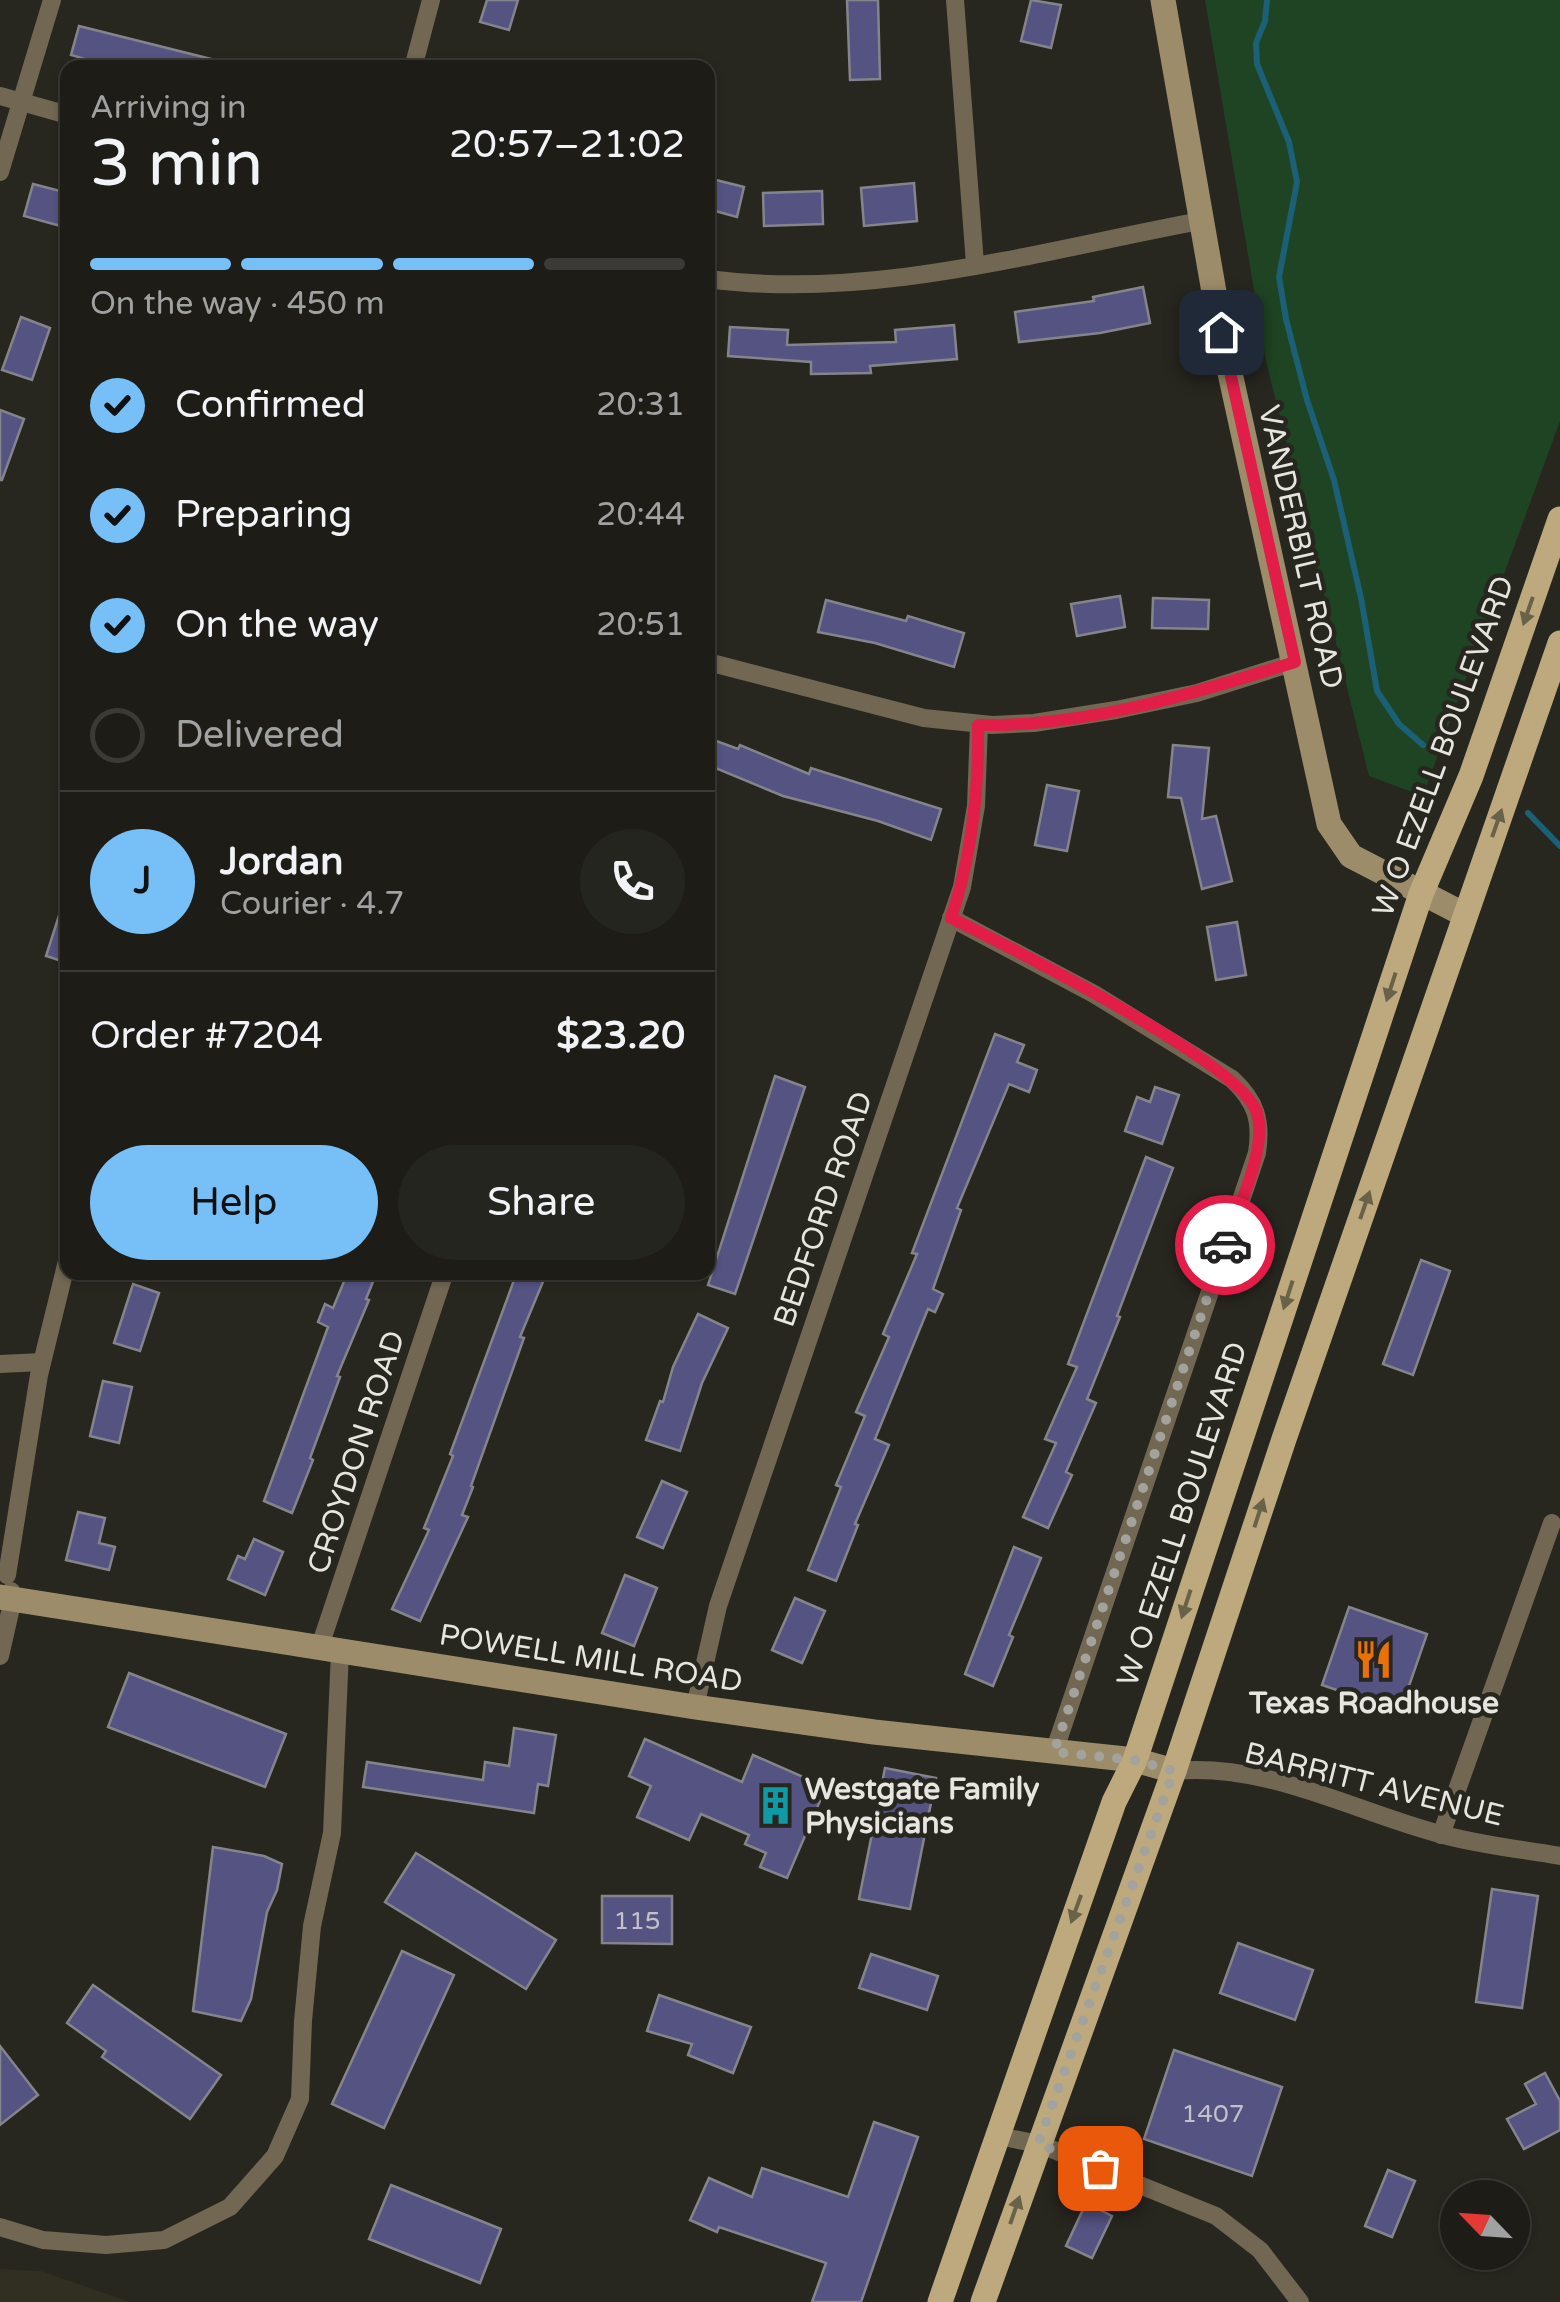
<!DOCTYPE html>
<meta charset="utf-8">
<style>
body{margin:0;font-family:"Varela Round",sans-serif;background:#252520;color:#f1f3f6;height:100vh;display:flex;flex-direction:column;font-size:38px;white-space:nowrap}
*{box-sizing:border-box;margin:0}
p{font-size:32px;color:#a0a1a1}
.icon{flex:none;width:55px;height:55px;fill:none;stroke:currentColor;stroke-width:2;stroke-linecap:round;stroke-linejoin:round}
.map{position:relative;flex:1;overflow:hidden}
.panel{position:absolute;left:60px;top:60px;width:655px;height:1220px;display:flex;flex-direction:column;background:#1d1c17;border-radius:20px;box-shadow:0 2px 8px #0004,0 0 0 2px #3b3a36}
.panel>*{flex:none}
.needle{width:65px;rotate:295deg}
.buttons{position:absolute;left:1440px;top:2180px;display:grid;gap:20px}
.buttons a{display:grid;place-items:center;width:90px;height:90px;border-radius:50%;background:#1d1c17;box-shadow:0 2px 8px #0004,0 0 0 2px #3b3a36;font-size:50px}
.pin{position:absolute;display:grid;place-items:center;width:85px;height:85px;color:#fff;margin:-42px;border-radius:20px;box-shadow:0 5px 15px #0006}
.courier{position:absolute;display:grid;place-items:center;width:100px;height:100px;margin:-50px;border:8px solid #e11d48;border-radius:50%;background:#fff;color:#222;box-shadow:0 2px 12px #0007}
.head em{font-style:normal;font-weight:600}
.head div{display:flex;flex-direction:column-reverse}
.head{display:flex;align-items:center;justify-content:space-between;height:170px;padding:0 30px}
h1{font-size:65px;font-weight:600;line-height:75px}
.bar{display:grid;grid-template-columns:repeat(4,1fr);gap:15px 10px;align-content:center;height:120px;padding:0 30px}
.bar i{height:12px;border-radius:8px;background:#3b3a36}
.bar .selected{background:#77c0f7}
.bar p{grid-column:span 4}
.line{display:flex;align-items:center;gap:25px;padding:0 30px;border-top:2px solid #3b3a36}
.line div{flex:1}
.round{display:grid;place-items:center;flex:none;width:105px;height:105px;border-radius:52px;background:#252520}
ol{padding:0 30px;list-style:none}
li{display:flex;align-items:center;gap:30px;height:110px}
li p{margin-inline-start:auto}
li .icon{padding:10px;border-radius:50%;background:#77c0f7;color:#111;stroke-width:4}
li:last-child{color:#a0a1a1}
li i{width:55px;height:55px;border:5px solid #3b3a36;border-radius:50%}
.primary-button{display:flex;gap:20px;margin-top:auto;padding:20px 30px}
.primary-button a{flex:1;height:115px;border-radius:60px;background:#77c0f7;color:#111;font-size:40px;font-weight:600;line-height:115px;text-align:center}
.primary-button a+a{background:#252520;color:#f1f3f6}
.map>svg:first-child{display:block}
</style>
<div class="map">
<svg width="1560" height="2302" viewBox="0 0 1560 2302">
<rect width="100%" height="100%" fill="#27261f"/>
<polygon fill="#312f22" points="0,2269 41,2271 130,2302 0,2302"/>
<polygon fill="#1f4423" points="1205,0 1560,0 1560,421 1423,796 1369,776 1266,361"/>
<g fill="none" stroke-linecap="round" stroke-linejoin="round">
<g stroke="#1b6077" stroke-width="6">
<polyline points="1267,0 1265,21 1256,43 1257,64 1289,142 1297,182 1279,277 1286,319 1307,400 1334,480 1361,598 1377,691 1399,724 1423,745"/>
<polyline points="1528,813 1560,846"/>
</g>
</g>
<g fill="#555382" stroke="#84848c" stroke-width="2.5">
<polygon points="487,0 518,0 509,30 480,22"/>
<polygon points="847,0 878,0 880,79 850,80"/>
<polygon points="1031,0 1061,5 1051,48 1021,41"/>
<polygon points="79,26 223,62 222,68 116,68 71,55"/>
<polygon points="708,178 744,187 737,217 708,209"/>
<polygon points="914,183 917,221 864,226 861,188"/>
<polygon points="33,184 68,193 68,228 24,216"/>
<polygon points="822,191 823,224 764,226 763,193"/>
<polygon points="1143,287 1150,323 1100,333 1019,342 1015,312 1094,301 1093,297"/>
<polygon points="21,317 50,328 32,380 2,370"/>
<polygon points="954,325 957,359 870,366 871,373 811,374 811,362 728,356 730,327 788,330 787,345 896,342 895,330"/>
<polygon points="0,410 24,419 2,480 0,480"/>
<polygon points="1120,596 1125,627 1077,636 1071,604"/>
<polygon points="1153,598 1209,600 1208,629 1152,628"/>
<polygon points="826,600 906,621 908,616 964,633 954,667 875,643 818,632"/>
<polygon points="708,738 738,749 740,745 809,774 811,768 941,809 931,840 878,821 783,796 708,765"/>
<polygon points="1173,745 1209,748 1202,819 1216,816 1232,881 1202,889 1181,798 1168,797"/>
<polygon points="1047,785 1079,791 1067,851 1035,845"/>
<polygon points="64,900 68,901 68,963 46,956"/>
<polygon points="1237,922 1246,975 1216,980 1207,927"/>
<polygon points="995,1034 1024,1045 1017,1062 1037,1070 1029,1092 1009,1084 957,1208 961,1210 933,1289 943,1294 935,1312 928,1309 875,1439 889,1445 855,1524 858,1525 836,1581 808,1570 841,1487 836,1485 865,1416 856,1412 889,1337 883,1334 917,1254 912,1253"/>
<polygon points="775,1076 805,1087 735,1294 708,1285"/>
<polygon points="1155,1087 1179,1095 1162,1144 1125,1131 1137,1097 1150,1102"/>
<polygon points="1146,1157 1173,1168 1117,1316 1120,1317 1087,1399 1096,1403 1066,1472 1072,1475 1048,1528 1023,1517 1056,1443 1045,1439 1077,1367 1068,1364"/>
<polygon points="1421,1260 1450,1271 1413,1375 1383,1364"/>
<polygon points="348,1272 377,1272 366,1299 369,1300 337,1376 340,1377 310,1458 313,1460 292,1513 264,1501 328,1327 318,1322 325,1304 333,1308"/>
<polygon points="517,1272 547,1272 520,1337 524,1338 471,1486 473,1487 462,1515 468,1517 420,1621 392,1609 429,1530 424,1528 453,1456 450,1454"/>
<polygon points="133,1284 159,1293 140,1351 114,1343"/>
<polygon points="698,1314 728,1328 702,1383 680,1451 646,1440 660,1401 663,1402 673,1367"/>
<polygon points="103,1381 132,1387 119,1443 90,1436"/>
<polygon points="662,1481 687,1492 663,1548 637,1537"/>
<polygon points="78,1512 105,1518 99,1543 115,1547 109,1570 66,1560"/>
<polygon points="254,1539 283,1552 265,1595 228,1579 238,1556 245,1559"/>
<polygon points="1014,1547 1041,1558 1009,1635 1013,1637 993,1686 965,1674"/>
<polygon points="625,1575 657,1588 634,1646 602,1633"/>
<polygon points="795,1598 825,1611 802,1663 772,1650"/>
<polygon points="1349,1607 1427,1634 1400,1712 1322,1685"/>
<polygon points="129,1673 286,1734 265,1787 108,1727"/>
<polygon points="514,1728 556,1735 548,1786 538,1784 534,1813 363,1787 367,1762 483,1780 485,1762 509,1766"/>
<polygon points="645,1739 742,1782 753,1755 826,1787 787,1878 760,1867 766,1853 745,1844 749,1835 701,1814 689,1840 637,1817 651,1786 629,1776"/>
<polygon points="885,1768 936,1778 910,1909 859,1899"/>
<polygon points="213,1847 264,1856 282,1864 277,1890 267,1912 251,1999 241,2021 193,2011"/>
<polygon points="416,1853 556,1940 526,1989 385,1902"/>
<polygon points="1492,1889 1538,1896 1522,2008 1476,2002"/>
<polygon points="602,1896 672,1896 672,1944 602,1943"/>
<polygon points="1238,1943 1313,1970 1295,2020 1220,1993"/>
<polygon points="402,1951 454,1975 384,2128 332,2104"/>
<polygon points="871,1954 938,1976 927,2010 859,1988"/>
<polygon points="93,1985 221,2075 190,2119 102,2057 106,2051 67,2023"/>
<polygon points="659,1995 751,2027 733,2073 688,2055 692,2044 647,2031"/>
<polygon points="0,2046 38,2095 0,2125"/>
<polygon points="1174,2050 1282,2087 1252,2176 1144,2139"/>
<polygon points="1545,2073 1560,2101 1560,2130 1524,2149 1507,2119 1536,2104 1525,2084"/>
<polygon points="874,2122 918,2137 861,2302 812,2302 826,2263 719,2227 717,2232 690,2220 709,2178 752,2197 762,2168 848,2197"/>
<polygon points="1388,2170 1415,2181 1392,2237 1365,2226"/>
<polygon points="391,2185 501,2229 480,2283 369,2239"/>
<polygon points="1086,2203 1112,2216 1092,2258 1066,2246"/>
</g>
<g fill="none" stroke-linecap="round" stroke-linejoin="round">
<g stroke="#716752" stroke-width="18">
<polyline points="955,0 975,264"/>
<polyline points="413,68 431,0"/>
<polyline points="0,96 68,115"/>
<polyline points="0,172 52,0"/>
<path d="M708 279C870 301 1040 251 1200 221"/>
<polyline points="708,662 924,718 992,725 1034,723 1116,710 1197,693 1295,662"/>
<path d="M951 918 1094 994 1232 1079C1256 1101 1262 1121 1257 1153L1054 1752"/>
<polyline points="0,1364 42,1362"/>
<polyline points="7,1575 39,1375 68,1257"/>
<polyline points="319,1649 445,1272"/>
<polyline points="0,1656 13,1599 11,1591"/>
<polyline points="695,1707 718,1606 962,887 976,806 979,725"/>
<path d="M1174 1771C1266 1762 1353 1811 1440 1834 1479 1845 1520 1849 1560 1856"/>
<polyline points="1441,1835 1552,1523"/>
<polyline points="998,2136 1039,2144 1216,2216 1260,2250 1300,2302"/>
<polyline points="0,2227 43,2240 106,2245 164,2240 230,2207 275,2156 300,2099 303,2021 312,1926 332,1833 340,1652"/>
</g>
<g stroke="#9c8c6a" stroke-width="25">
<polyline points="1163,0 1221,332 1329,824 1351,856 1465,915"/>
<polyline points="0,1597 695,1707 874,1732 1135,1760 1174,1771"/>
</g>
<g stroke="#bda97d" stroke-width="25">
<polyline points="940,2302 1114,1802 1135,1760 1421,894 1471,776 1560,519"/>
<polyline points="983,2302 1174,1771 1284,1439 1560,643"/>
</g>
</g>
<defs><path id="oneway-solid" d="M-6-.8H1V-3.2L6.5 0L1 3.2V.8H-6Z" transform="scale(2.5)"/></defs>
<g fill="#6a6149">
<use href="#oneway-solid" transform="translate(1528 611) rotate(109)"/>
<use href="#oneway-solid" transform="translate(1497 823) rotate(-71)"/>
<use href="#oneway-solid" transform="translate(1391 987) rotate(108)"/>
<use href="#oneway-solid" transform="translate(1365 1205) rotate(-71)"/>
<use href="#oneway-solid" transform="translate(1288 1295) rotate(108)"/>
<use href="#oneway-solid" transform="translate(1259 1513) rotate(-72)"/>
<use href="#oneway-solid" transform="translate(1186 1604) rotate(108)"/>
<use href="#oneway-solid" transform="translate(1076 1909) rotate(110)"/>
<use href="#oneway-solid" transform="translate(1015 2210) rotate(-71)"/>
</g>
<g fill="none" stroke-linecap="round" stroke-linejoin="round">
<polyline stroke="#a3a29c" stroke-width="10" stroke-dasharray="0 18" points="1100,2168 1038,2144 1174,1771 1134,1760 1054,1752 1225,1245"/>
<path stroke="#e11d48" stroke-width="12" d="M1221 332 1295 662C1193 694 1086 727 978 725 979 792 972 855 951 918 1007 946 1242 1063 1257 1113 1268 1148 1237 1211 1225 1245"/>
</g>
<defs>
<symbol id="restaurant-bare" viewBox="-9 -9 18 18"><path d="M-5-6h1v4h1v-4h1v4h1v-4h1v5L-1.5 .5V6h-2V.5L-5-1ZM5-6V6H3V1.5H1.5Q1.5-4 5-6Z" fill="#e8710a" stroke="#27261f" stroke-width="2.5" paint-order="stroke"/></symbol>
<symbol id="building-bare" viewBox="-9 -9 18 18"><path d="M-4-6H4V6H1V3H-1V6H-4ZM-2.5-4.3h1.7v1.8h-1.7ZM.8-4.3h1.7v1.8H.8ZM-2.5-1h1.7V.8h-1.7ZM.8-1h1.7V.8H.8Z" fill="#0f9aa8" stroke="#27261f" stroke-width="2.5" paint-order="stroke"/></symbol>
</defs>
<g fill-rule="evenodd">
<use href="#restaurant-bare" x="1346" y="1632" width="55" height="55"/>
<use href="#building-bare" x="748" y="1778" width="55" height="55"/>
</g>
<g text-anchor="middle" stroke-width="9" stroke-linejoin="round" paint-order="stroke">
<g font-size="25" fill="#c2c0c8">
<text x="637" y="1929">115</text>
<text x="1213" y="2122">1407</text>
</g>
<g font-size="30" fill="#e6e5e0" stroke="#27261f">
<text transform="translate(1301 547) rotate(77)" y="10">VANDERBILT ROAD</text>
<text transform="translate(1443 746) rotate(-70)" y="10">W O EZELL BOULEVARD</text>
<text transform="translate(823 1209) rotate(-71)" y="10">BEDFORD ROAD</text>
<text transform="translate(356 1452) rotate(-72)" y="10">CROYDON ROAD</text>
<text transform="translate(1182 1514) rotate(-72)" y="10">W O EZELL BOULEVARD</text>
<text transform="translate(591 1658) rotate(9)" y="10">POWELL MILL ROAD</text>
<text transform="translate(1374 1784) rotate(14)" y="10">BARRITT AVENUE</text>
</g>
<g font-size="30" font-weight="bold" fill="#e6e5e0" stroke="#27261f">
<text x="1374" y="1713">Texas Roadhouse</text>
<text x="805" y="1799" text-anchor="start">Westgate Family<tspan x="805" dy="34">Physicians</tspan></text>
</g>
</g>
</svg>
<div class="buttons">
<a><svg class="needle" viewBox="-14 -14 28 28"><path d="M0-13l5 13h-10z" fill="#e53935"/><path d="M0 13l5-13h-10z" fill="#a0a1a1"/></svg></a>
</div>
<div class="pin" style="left:1100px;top:2168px;background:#ea580c"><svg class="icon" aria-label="bag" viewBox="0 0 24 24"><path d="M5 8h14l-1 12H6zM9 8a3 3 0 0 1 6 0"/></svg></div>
<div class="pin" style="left:1221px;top:332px;background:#1f2937"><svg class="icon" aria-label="home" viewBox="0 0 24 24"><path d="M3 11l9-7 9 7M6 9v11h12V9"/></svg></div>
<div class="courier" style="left:1225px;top:1245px"><svg class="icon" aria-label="car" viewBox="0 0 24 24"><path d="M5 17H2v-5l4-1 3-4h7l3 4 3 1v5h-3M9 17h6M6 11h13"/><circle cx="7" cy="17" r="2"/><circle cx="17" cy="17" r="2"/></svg></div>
<section class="panel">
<div class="head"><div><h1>3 min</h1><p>Arriving in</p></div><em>20:57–21:02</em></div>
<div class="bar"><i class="selected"></i><i class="selected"></i><i class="selected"></i><i></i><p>On the way · 450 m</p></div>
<ol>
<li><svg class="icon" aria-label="check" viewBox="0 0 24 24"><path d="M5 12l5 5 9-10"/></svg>Confirmed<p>20:31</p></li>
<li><svg class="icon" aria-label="check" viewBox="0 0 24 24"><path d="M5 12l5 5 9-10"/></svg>Preparing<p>20:44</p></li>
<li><svg class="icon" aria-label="check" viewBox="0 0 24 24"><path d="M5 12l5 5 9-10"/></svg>On the way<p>20:51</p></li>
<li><i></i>Delivered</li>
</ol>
<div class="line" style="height:180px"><b class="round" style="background:#77c0f7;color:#111">J</b><div><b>Jordan</b><p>Courier · 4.7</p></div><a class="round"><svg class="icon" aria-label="phone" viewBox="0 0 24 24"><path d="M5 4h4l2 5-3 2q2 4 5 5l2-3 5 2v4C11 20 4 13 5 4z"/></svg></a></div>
<div class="line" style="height:130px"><div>Order #7204</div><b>$23.20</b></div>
<div class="primary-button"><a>Help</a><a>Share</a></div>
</section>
</div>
